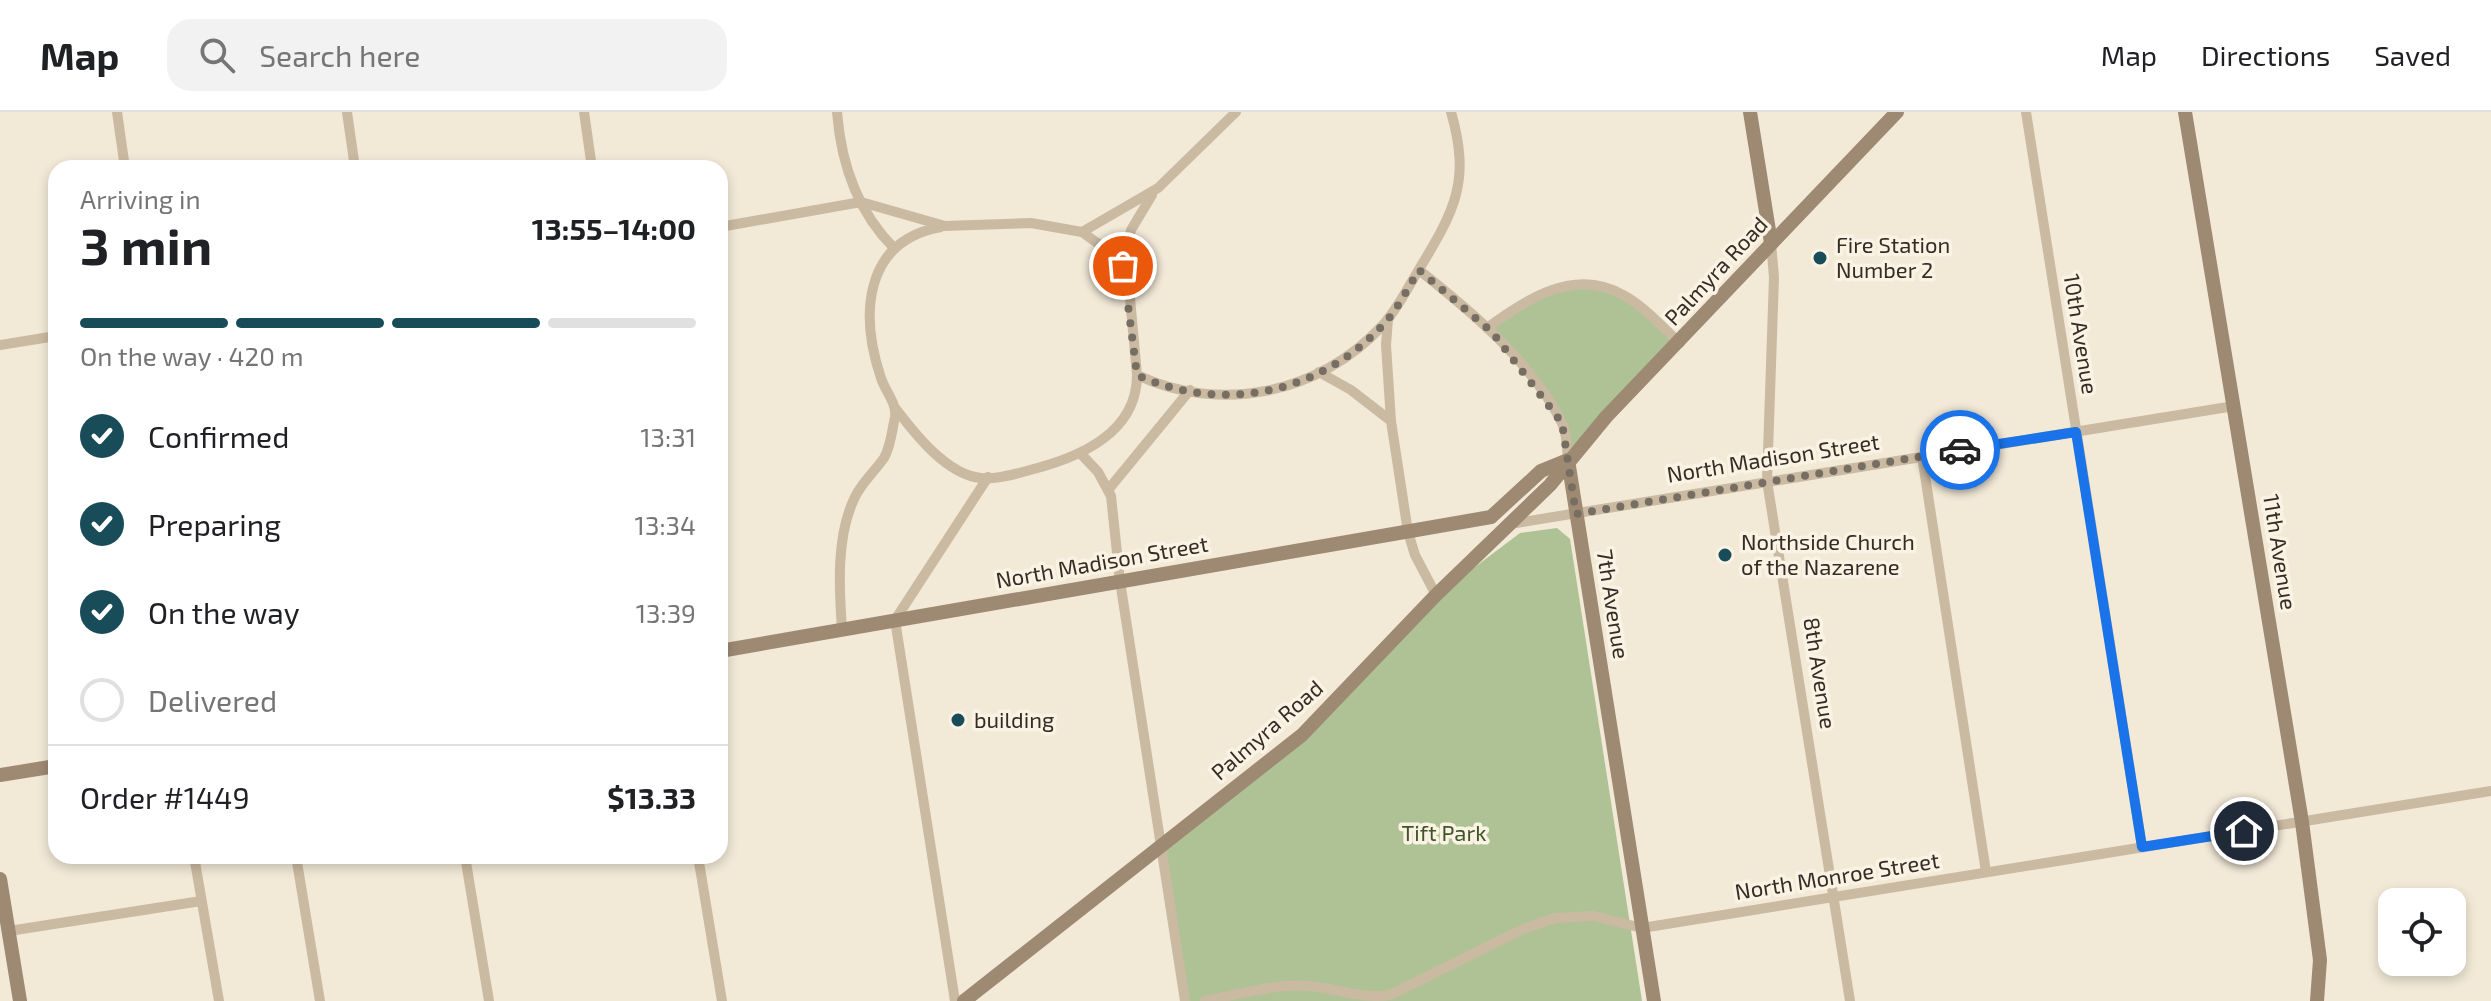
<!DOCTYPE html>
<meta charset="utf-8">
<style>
body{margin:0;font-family:"Exo 2",sans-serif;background:#f2f2f2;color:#202124;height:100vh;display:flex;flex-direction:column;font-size:30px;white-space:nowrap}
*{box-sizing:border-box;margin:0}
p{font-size:26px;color:#757577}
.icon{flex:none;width:44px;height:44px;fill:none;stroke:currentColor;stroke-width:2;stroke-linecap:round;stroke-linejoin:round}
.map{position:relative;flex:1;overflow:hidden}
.panel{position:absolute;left:48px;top:48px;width:680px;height:704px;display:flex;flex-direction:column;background:#fff;border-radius:24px;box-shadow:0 4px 12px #0003}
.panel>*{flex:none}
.buttons{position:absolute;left:2378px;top:776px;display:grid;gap:16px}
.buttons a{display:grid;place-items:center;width:88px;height:88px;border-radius:16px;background:#fff;box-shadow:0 4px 12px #0003;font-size:40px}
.pin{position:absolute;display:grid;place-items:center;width:68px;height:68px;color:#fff;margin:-34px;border:4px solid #fff;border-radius:50%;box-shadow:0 2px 8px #0007}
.courier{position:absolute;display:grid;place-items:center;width:80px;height:80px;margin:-40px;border:6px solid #1a73e8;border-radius:50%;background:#fff;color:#222;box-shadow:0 2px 10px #0007}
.headline em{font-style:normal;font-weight:700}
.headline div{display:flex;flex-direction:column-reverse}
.headline{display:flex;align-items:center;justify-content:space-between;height:136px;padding:0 32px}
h1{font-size:52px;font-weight:700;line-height:60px}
.bar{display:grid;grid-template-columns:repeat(4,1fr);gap:12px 8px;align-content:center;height:96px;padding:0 32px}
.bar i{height:10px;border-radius:6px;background:#e0e0e0}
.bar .on{background:#184c59}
.bar p{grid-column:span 4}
.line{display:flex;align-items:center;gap:20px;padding:0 32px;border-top:2px solid #e0e0e0}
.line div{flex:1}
ol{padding:0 32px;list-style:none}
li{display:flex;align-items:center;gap:24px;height:88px}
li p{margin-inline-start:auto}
li .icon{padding:8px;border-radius:50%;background:#184c59;color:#fff;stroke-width:4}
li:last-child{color:#757577}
li i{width:44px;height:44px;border:4px solid #e0e0e0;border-radius:50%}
header{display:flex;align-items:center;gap:48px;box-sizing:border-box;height:112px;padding:0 40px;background:#fff;border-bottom:2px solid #e0e0e0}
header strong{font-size:38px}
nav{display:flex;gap:44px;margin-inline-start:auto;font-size:28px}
.search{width:560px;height:72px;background:#f2f2f2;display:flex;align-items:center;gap:20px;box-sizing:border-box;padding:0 28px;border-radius:24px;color:#757577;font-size:30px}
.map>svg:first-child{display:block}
</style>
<header>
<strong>Map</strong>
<div class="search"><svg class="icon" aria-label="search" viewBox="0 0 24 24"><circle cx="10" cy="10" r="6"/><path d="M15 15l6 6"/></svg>Search here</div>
<nav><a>Map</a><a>Directions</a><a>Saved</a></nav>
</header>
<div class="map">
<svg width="2491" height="889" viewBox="0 0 2491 889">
<rect width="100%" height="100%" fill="#f2e9d7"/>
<g fill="#aec296">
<polygon points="1582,173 1624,186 1678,231 1570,346 1563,311 1488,216 1540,183"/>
<polygon points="1557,416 1570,427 1642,889 1187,889 1162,736 1304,623 1438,483 1520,421"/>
</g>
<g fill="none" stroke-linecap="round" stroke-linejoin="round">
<g stroke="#cbbaa2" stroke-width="10">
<polyline points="117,0 125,56"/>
<polyline points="347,0 355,56"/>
<polyline points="584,0 592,56"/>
<path d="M837 0C841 51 858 100 894 136"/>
<polyline points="2026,0 2142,735"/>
<polyline points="720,115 861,90 945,114 1031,111 1082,120 1158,76 1236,0"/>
<path d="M1082 120 1121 148 1130 186 1137 263C1220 302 1319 282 1382 214 1397 198 1407 177 1418 159 1455 98 1471 70 1451 0"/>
<polyline points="1771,131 1774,165 1767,369 1850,889"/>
<polyline points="1124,152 1131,118 1152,83"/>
<path d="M1419 158C1472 200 1531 249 1562 311 1567 321 1567 337 1568 348"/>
<polyline points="1388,207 1386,233 1391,309"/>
<path d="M1487 216C1526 187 1575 155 1623 183 1644 194 1662 215 1680 231"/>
<polyline points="0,233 56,224"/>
<polyline points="1319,260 1351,278 1391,309 1408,420 1415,443 1436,483"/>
<path d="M896 297C915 322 947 363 981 366 996 368 1016 362 1030 358 1078 346 1137 322 1137 263"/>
<polyline points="1081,342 1098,360 1111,384 1120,469 1185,889"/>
<polyline points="1922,344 1986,760"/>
<polyline points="1108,378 1190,278"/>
<polyline points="1510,412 2234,294"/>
<path d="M842 517C839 476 836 423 855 385 862 370 875 359 884 346 891 334 892 318 895 305 897 291 885 279 881 266 860 204 863 129 941 115"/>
<polyline points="194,744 219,889"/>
<polyline points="296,744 320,889"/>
<polyline points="465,744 489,889"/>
<polyline points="698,744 722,889"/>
<polyline points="9,819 201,789"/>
<polyline points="955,889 895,508 988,365"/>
<path d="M1205 889C1238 883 1275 871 1310 874 1338 877 1361 887 1390 883L1523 817 1555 806 1593 804 1642 816 2491 679"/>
</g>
<g stroke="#9e8973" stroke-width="14">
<polyline points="1750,0 1771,131"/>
<polyline points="2185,0 2302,710 2320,848 2317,889"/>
<polyline points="1568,348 1654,889"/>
<polyline points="720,539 1491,405 1541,359 1568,348"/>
<polyline points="0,663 56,654"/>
<polyline points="0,767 20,889"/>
<polyline points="964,889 1302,623 1436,483 1550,373 1606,305 1897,0"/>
</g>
</g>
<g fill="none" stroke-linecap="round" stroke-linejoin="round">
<path stroke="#776e63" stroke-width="8" stroke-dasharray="0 14.4" d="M1123 154 1137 263C1221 302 1318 282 1381 215 1397 199 1407 177 1419 158L1492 220 1562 311 1576 402 1960 338"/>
<polyline stroke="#1a73e8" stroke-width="10" points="1960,338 2076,320 2142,735 2244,719"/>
</g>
<g fill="#184c59" stroke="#faf2e3" stroke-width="3">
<circle cx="1820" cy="146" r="8"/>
<circle cx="1725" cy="443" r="8"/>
<circle cx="958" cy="608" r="8"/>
</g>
<g text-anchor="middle" stroke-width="7" stroke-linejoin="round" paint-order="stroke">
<g font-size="22" fill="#352c25" stroke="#faf2e3" text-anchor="start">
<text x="1836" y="141">Fire Station<tspan x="1836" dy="25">Number 2</tspan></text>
<text x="1741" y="438">Northside Church<tspan x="1741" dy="25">of the Nazarene</tspan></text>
<text x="974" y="616">building</text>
</g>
<g font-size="22" fill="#352c25" stroke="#faf2e3">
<text transform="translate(1716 159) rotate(-47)" y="8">Palmyra Road</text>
<text transform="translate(2081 222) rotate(81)" y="8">10th Avenue</text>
<text transform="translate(1773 346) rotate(-9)" y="8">North Madison Street</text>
<text transform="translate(2280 440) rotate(81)" y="8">11th Avenue</text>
<text transform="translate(1102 450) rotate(-10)" y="8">North Madison Street</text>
<text transform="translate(1613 492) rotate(81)" y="8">7th Avenue</text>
<text transform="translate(1820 561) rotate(81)" y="8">8th Avenue</text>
<text transform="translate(1267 618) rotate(-41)" y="8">Palmyra Road</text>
<text transform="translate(1837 764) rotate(-9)" y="8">North Monroe Street</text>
</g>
<g font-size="22" fill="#3e5527" stroke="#faf2e3">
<text x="1444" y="729">Tift Park</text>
</g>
</g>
</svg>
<div class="buttons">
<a><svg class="icon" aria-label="locate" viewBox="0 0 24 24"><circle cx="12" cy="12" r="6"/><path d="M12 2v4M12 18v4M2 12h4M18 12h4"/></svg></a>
</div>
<div class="pin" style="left:1123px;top:154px;background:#ea580c"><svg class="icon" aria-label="bag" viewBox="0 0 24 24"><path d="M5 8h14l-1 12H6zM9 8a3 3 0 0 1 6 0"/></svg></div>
<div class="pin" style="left:2244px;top:719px;background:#1f2937"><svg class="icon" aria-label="home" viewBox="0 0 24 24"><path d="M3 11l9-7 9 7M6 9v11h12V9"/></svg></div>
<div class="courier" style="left:1960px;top:338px"><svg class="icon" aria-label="car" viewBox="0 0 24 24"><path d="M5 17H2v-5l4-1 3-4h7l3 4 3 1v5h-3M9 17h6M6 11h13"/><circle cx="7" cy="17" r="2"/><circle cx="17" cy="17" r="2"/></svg></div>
<section class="panel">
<div class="headline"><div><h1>3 min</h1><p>Arriving in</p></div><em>13:55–14:00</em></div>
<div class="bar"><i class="on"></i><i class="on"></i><i class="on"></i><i></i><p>On the way · 420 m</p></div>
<ol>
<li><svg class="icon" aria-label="check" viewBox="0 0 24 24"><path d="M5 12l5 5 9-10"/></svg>Confirmed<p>13:31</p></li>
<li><svg class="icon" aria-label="check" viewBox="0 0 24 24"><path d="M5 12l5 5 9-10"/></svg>Preparing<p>13:34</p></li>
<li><svg class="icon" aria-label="check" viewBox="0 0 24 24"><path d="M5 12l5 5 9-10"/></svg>On the way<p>13:39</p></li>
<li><i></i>Delivered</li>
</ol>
<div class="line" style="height:104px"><div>Order #1449</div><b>$13.33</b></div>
</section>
</div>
